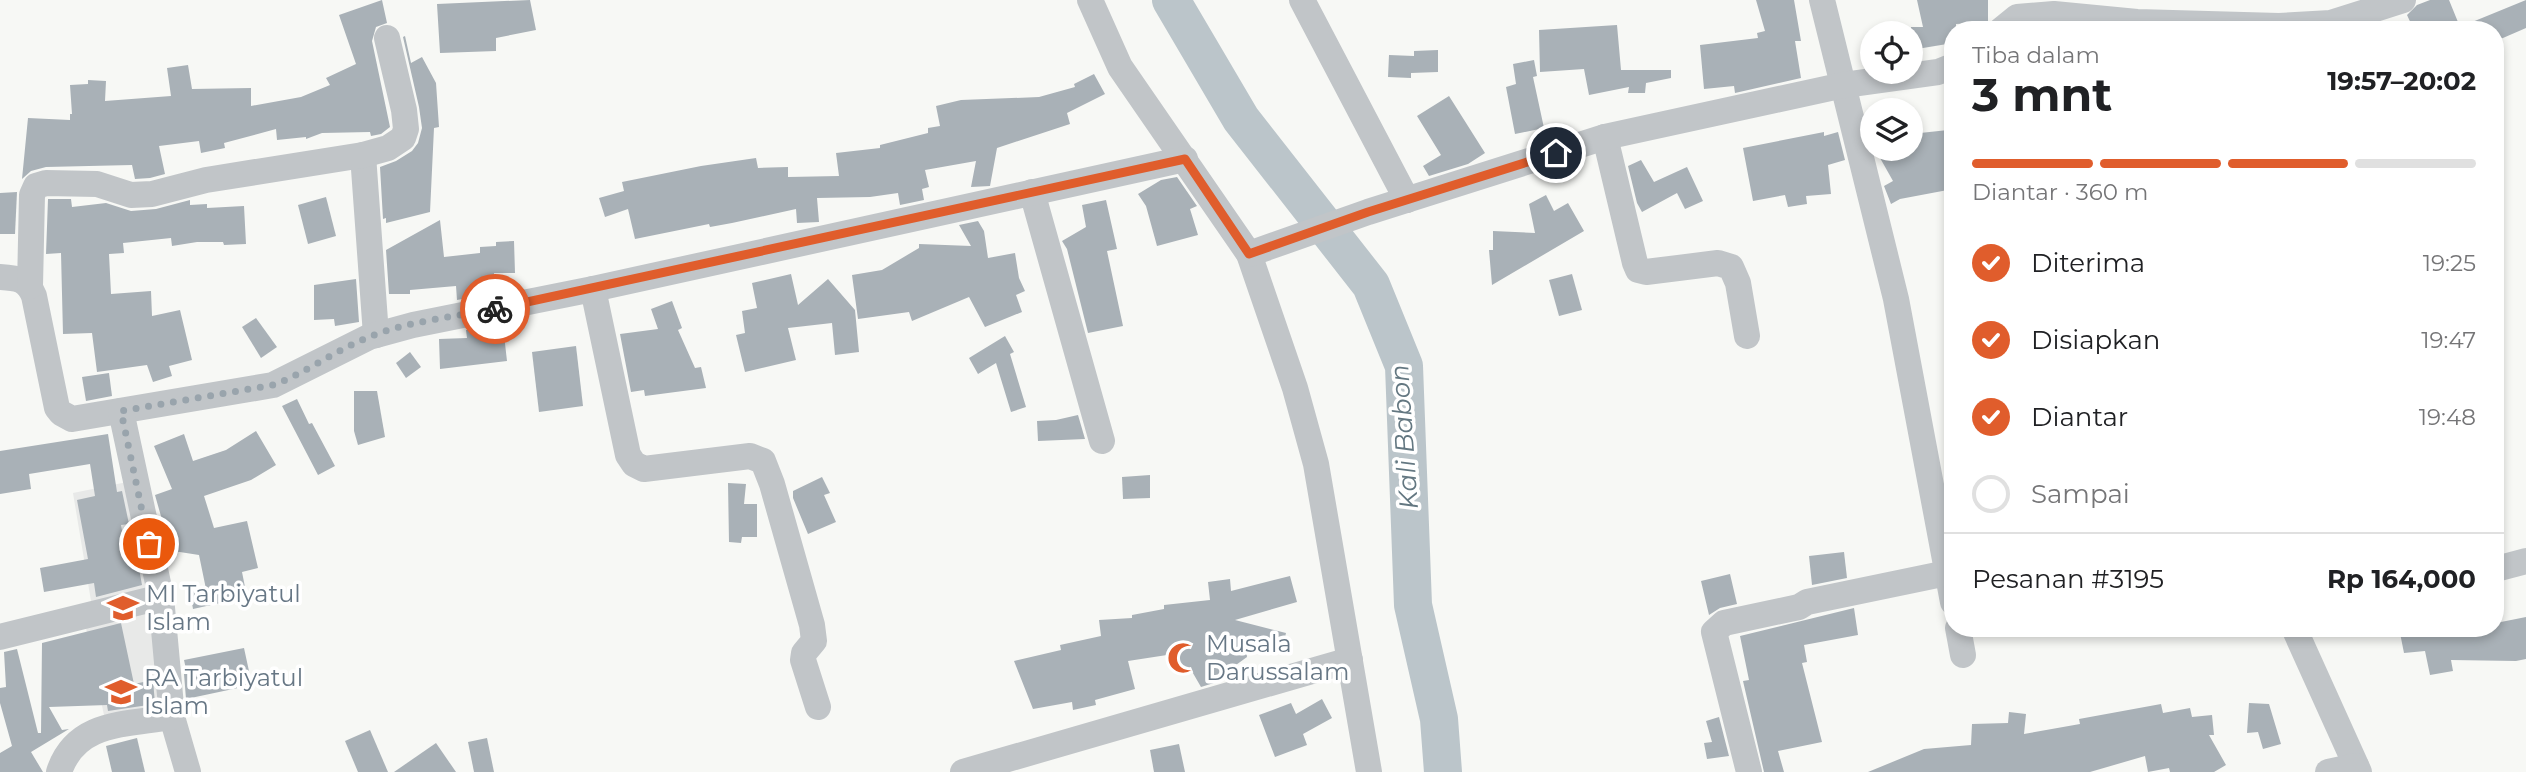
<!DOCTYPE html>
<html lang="id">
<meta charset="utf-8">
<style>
body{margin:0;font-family:Montserrat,sans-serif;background:#f6f6f6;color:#202124;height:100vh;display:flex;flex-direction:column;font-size:26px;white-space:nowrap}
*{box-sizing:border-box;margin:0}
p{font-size:23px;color:#757577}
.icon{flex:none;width:38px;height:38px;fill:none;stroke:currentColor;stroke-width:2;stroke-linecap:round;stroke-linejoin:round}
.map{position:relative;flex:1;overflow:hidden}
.side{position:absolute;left:1944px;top:21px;width:560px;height:616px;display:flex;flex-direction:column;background:#fff;border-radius:28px;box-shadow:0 4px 10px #0003}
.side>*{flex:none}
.tools{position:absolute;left:1860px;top:21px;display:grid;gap:14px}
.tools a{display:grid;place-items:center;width:63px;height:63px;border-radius:50%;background:#fff;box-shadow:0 4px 10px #0003;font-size:35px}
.pin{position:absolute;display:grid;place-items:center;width:60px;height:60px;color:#fff;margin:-30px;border:4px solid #fff;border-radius:50%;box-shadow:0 2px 7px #0007}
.courier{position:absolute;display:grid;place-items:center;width:70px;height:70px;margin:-35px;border:5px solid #e05d2c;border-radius:50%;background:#fff;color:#222;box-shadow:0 2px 9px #0007}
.overview em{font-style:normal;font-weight:700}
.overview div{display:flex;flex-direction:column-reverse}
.overview{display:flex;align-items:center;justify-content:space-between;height:119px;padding:0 28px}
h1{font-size:46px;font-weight:700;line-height:52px}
.bar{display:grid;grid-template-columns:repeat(4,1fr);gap:10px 7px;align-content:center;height:84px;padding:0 28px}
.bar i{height:9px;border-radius:5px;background:#e0e0e0}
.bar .active{background:#e05d2c}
.bar p{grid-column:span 4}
.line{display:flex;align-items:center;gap:18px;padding:0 28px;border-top:2px solid #e0e0e0}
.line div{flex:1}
ol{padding:0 28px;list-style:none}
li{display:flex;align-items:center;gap:21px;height:77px}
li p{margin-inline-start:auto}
li .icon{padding:7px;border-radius:50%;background:#e05d2c;color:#fff;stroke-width:4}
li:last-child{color:#757577}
li i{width:38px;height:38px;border:4px solid #e0e0e0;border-radius:50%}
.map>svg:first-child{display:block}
</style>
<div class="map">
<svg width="2526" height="772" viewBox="0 0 2526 772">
<rect width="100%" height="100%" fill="#f7f8f5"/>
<polygon fill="#e8e9e8" points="132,481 169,713 106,725 86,628 93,613 73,493"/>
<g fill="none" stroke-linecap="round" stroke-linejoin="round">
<polyline stroke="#bbc5ca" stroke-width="38" points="1171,0 1241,119 1371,285 1404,366 1413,605 1439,719 1443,772"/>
</g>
<g fill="#a9b1b7">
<polygon points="382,0 387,23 376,27 372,41 390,127 381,134 371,136 370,132 322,133 306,139 306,137 277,140 276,129 224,143 225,148 201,153 199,141 159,146 165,174 150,178 135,179 132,165 46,167 31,171 22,179 28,118 70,120 70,114 72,114 70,85 88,84 88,80 106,81 105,101 171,96 167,68 188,65 192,89 251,88 251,106 301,97 330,85 326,78 356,64 339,15"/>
<polygon points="530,0 536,30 496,38 496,51 440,53 437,4"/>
<polygon points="1756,0 1794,0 1801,41 1795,41 1801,78 1735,93 1734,86 1704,89 1700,45 1758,38 1757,33 1765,31"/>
<polygon points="1917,0 1988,0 1988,22 1956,24 1956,30 1953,30 1953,43 1911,50 1911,27 1923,27"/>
<polygon points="2430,0 2449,0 2460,27 2526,0 2526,28 2496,41 2496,30 2414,30 2407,15 2417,5"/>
<polygon points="1617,25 1621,70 1671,70 1671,78 1646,83 1645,93 1628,93 1629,87 1589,95 1584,69 1540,72 1539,30"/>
<polygon points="405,36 411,63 422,57 436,83 439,127 434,128 430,212 386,223 386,218 383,219 380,167 396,161 412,151 418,143 422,128 419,107 403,37"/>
<polygon points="1438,50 1438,72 1411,73 1411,78 1388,77 1389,55 1414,56 1414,51"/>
<polygon points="1534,60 1537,76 1533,77 1544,128 1515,134 1506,87 1516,84 1513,64"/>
<polygon points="1094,74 1105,94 1067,113 1070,124 997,148 990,186 971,187 976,161 925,170 929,187 922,189 924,200 900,205 898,193 870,197 817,198 819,222 797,223 796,209 732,223 710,227 709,224 635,239 628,209 605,217 599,198 624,191 622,182 701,166 756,158 758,168 788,167 788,177 839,176 836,153 880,148 880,145 928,133 928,128 940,126 936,106 961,100 1039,97 1075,87 1074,84"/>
<polygon points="1449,96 1485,153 1468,164 1429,176 1423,166 1441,155 1417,116"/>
<polygon points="1948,130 1953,189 1900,199 1891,204 1884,186 1893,181 1875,149 1911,149 1911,134"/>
<polygon points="1824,132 1824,136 1838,132 1845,160 1828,165 1831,194 1806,196 1807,204 1788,207 1785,195 1753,201 1743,148"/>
<polygon points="1641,160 1654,182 1687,167 1703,201 1685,209 1677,193 1642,212 1637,203 1628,166"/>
<polygon points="1177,177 1197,206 1190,209 1198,235 1157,246 1146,206 1138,194 1161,180"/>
<polygon points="17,192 15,234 0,234 0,193"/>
<polygon points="1546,195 1554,211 1568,203 1584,231 1492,285 1489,250 1493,250 1493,231 1535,233 1529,204"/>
<polygon points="326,197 336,236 308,244 298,205"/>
<polygon points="48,199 71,199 72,207 106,203 131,211 156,209 190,200 190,205 207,204 207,208 244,206 246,244 224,245 223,242 197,242 172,246 171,238 123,243 124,253 109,254 111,294 151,291 152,316 180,310 192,360 169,366 172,376 153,382 147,365 97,372 92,333 63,334 61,253 46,254"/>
<polygon points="1106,200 1117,249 1107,251 1123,326 1088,333 1067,249 1062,241 1086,227 1082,205"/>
<polygon points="440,220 444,257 480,253 480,247 496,246 496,242 514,241 515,273 494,273 495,281 477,282 479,296 457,300 456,286 410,290 410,294 389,294 386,250"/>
<polygon points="978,221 984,231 988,258 1015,253 1019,278 1025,291 1016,295 1022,312 985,327 969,297 912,321 909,312 858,319 852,275 882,270 919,248 919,244 971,246 959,225"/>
<polygon points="791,274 798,305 828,279 855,310 859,352 835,355 832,323 788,328 796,360 745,372 736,335 745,333 742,311 757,308 752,283"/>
<polygon points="1572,274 1582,310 1559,316 1549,280"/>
<polygon points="356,279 359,322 335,326 334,319 314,320 314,285"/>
<polygon points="672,301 682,328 678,330 695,368 701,367 706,388 645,396 644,390 631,392 620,334 658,329 651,309"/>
<polygon points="256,318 277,347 261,358 242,327"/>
<polygon points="503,326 507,361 440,369 439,339 467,338 466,330"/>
<polygon points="1005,336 1014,352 1010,354 1026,407 1011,412 996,363 978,374 969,358"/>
<polygon points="576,346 583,406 539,412 532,352"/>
<polygon points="410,352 421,367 406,378 396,363"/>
<polygon points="109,373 112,396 86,401 82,377"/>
<polygon points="354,391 377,391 385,437 358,445 354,431"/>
<polygon points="297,399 309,424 312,423 335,466 318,475 282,406"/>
<polygon points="1078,415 1085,439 1038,441 1037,421 1056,420"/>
<polygon points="256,431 276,465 251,480 204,496 214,528 247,521 258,568 242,572 247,597 193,609 190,592 206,589 199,555 167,550 166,534 155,495 172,489 154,446 184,434 193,461 226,450"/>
<polygon points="108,434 117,492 122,491 129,524 121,525 128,565 138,563 142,585 96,597 94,583 44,592 40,568 88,559 77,500 95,496 90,464 29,474 31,489 0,494 0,451"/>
<polygon points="1150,475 1150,498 1123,499 1122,477"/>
<polygon points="822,477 830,493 824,495 836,522 808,534 793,498 793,491"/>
<polygon points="728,483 746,484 744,504 757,504 757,537 742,537 741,543 729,542"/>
<polygon points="1844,552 1847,578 1812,585 1809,556"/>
<polygon points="1730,574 1737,604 1720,608 1709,615 1701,581"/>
<polygon points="1290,576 1297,602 1235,620 1286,633 1282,650 1245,640 1247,657 1229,670 1233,677 1201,687 1190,668 1183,673 1167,655 1128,661 1135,689 1095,700 1096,705 1073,710 1072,702 1033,709 1014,661 1061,650 1060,645 1101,636 1099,620 1132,618 1132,615 1164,609 1164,605 1210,600 1208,582 1230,579 1231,591"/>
<polygon points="1854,608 1858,635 1804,645 1807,662 1802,663 1822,742 1778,751 1784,772 1764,772 1743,681 1749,680 1740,636"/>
<polygon points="2526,617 2526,659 2516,661 2451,660 2453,671 2430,675 2425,651 2404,653 2399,628 2496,628 2496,623"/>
<polygon points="121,623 134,684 153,680 155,704 108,711 107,705 49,707 62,730 69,729 31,752 43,772 0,772 0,753 12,746 0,703 0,688 6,687 4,652 17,649 38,733 41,733 42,643"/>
<polygon points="244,648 252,685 186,699 184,674 187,674 184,660"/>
<polygon points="1322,699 1332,718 1303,734 1307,745 1275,757 1259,715 1291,703 1296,714"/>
<polygon points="2249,703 2269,704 2281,744 2263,749 2258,732 2247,733"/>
<polygon points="2161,704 2163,713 2190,708 2192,717 2212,715 2214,735 2209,735 2226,765 2214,772 2170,772 2169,768 2148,772 2145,756 2090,772 1868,772 1924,749 1971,745 1972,724 2008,723 2009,712 2026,714 2024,734 2080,724 2079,719"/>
<polygon points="1719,717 1729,756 1707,759 1704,743 1712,742 1706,721"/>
<polygon points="370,730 388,772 358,772 345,741"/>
<polygon points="137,738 145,772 112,772 106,746"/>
<polygon points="487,738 494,772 474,772 468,742"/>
<polygon points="436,743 456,772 394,772"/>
<polygon points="1179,744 1185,772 1154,772 1150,750"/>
</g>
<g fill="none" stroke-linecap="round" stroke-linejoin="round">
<g stroke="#c1c5c8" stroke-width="26">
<polyline points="1090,0 1120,67 1249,254 1295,388 1316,464 1369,772"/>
<polyline points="1302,0 1407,200"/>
<polyline points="1822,0 1896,299 1953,602"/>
<polyline points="2001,30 2017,17 2054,14 2137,22 2279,26 2331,23 2403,0"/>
<polyline points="1605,137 1635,263 1638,270 1646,272 1718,263 1731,267 1738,283 1747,336"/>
<polyline points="363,155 376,335"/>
<polyline points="1032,192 1102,441"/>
<polyline points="1249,254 1368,212 1605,137 1844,85 1938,72 1953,66"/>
<path d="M0 277C18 278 27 279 34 296L57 408 61 413 72 419 273 385 369 337 413 325 593 289 1185 159"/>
<polyline points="30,286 32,195 36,186 46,183 97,184 131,195 152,194 206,180 363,155 388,148 403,138 406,129 404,110 387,38"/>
<polyline points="593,289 628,455 634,464 644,469 750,456 763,461 772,484 812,625 814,641 804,653 803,660 818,707"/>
<polyline points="121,411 161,597 172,717 188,772"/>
<polyline points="2496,569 2526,561"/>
<polyline points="1958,628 1963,655"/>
<polyline points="2294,628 2359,772"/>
<polyline points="0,637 161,597"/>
<path d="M59 772C76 721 125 725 172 717"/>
<polyline points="963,772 1350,660"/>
<polyline points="1749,772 1714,632 1724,623 1799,607 1807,602 1947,573"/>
<polyline points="2328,772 2356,766"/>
</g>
</g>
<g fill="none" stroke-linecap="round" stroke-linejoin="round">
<path stroke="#99a4ac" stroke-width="7" stroke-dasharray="0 12.6" d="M149 544 121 411 273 385C304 374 336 350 369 337 408 321 454 317 495 309"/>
<polyline stroke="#e05d2c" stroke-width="9" points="495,309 1185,159 1249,254 1368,212 1556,153"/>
</g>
<defs>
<symbol id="school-bare" viewBox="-9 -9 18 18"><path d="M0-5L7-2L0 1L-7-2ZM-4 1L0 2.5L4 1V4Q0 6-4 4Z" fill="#e05d2c" stroke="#fff" stroke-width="2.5" paint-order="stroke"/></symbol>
<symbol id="mosque-bare" viewBox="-9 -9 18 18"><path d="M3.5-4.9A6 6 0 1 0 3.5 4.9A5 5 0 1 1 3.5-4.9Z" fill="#e05d2c" stroke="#fff" stroke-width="2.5" paint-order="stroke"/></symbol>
</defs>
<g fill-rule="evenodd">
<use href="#school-bare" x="101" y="586" width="44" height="44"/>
<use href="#mosque-bare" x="1161" y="636" width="44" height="44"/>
<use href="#school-bare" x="99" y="670" width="44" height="44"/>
</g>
<g text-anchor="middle" stroke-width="7" stroke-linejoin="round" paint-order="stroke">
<g font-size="24" fill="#677785" stroke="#fff" text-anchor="start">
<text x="146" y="602">MI Tarbiyatul<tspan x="146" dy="28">Islam</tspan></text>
<text x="1206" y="652">Musala<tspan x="1206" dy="28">Darussalam</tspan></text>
<text x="144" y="686">RA Tarbiyatul<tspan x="144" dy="28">Islam</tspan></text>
</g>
<g font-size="26" font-style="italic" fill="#637781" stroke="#fff">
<text transform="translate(1404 437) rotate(-94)" y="9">Kali Babon</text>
</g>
</g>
</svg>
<div class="tools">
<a><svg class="icon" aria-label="locate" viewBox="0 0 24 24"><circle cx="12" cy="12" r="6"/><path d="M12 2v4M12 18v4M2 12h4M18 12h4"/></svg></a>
<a><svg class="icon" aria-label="layers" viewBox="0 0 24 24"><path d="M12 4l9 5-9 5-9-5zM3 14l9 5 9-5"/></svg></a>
</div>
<div class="pin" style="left:149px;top:544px;background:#ea580c"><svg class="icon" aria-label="bag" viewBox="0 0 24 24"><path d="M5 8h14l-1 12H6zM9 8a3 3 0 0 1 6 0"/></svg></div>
<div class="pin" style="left:1556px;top:153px;background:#1f2937"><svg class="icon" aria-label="home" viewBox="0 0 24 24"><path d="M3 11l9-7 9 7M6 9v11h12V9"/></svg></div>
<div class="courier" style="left:495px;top:309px"><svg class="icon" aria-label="bike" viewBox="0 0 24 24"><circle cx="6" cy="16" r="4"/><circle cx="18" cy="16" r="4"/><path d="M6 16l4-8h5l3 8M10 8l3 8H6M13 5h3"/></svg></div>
<section class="side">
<div class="overview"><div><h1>3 mnt</h1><p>Tiba dalam</p></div><em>19:57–20:02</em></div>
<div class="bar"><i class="active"></i><i class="active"></i><i class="active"></i><i></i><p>Diantar · 360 m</p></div>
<ol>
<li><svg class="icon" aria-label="check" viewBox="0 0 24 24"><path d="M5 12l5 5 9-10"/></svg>Diterima<p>19:25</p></li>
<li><svg class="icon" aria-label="check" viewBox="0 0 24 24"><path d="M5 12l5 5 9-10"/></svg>Disiapkan<p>19:47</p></li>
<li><svg class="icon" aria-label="check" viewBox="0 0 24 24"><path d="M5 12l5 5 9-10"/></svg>Diantar<p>19:48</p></li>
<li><i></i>Sampai</li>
</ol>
<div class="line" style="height:91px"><div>Pesanan #3195</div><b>Rp 164,000</b></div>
</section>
</div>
